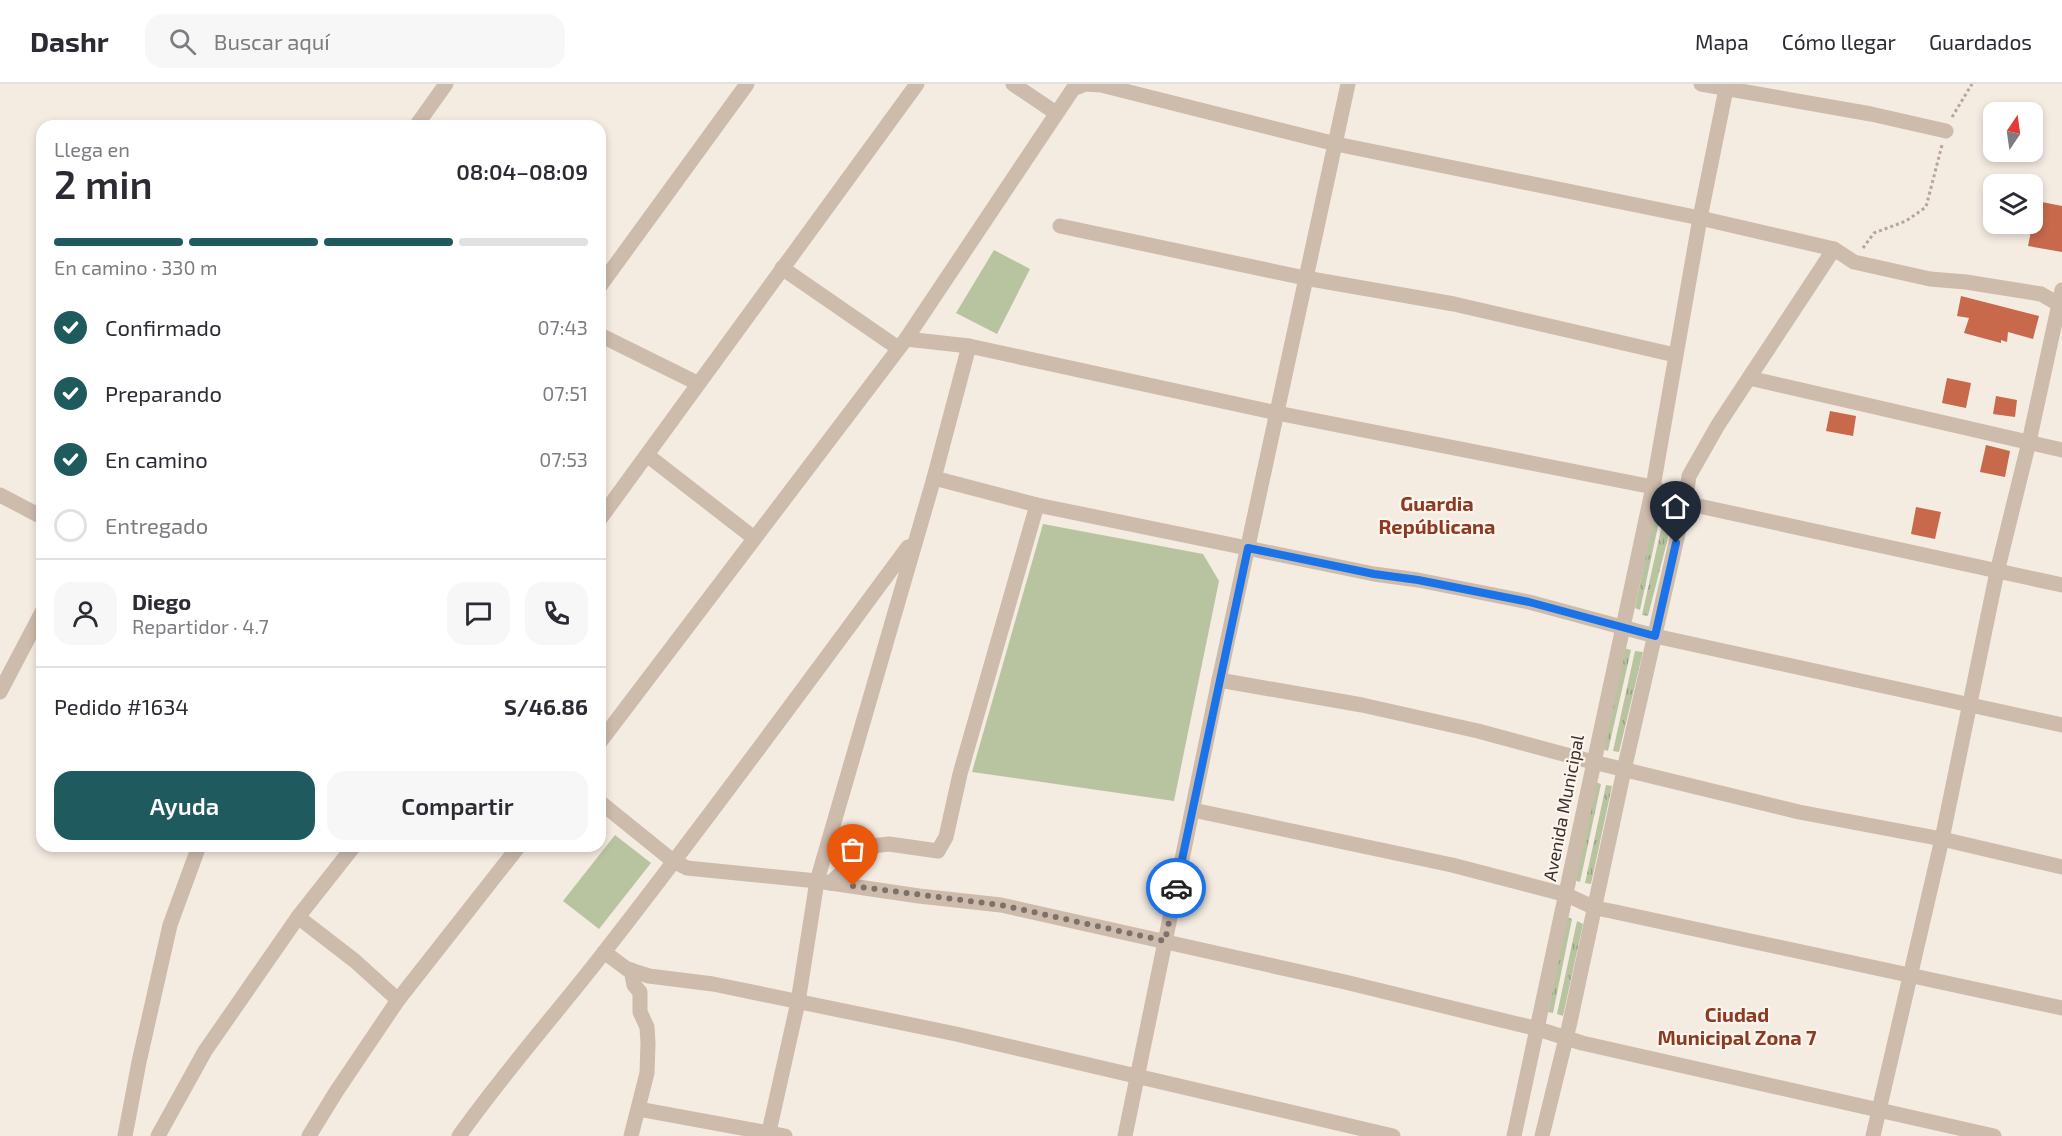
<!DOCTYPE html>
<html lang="es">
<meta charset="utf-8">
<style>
body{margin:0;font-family:"Exo 2",sans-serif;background:#f7f7f7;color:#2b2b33;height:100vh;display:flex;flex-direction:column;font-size:22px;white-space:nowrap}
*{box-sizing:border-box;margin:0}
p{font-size:20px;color:#7c7c81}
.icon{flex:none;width:33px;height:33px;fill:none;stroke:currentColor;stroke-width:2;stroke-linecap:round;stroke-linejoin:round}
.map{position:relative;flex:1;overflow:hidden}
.drawer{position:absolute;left:36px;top:36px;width:570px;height:732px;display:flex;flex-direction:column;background:#fff;border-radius:18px;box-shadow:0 3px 9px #0003}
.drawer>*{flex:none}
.needle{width:39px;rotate:13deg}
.buttons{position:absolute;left:1983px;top:18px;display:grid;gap:12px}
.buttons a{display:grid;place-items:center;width:60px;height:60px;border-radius:12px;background:#fff;box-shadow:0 3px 9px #0003;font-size:30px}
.pin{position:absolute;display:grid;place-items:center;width:51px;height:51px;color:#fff;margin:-62px -26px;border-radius:50% 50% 50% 0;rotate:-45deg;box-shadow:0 0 6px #0007}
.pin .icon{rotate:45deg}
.courier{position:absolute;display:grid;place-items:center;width:60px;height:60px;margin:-30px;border:4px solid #1a73e8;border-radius:50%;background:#fff;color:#222;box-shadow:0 2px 8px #0007}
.head em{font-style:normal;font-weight:600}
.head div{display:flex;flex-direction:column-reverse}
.head{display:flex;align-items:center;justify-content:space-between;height:102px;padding:0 18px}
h1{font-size:39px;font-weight:600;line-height:45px}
.bar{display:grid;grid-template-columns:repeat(4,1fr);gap:9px 6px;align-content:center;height:72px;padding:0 18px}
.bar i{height:8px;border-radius:4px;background:#e1e1e2}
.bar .on{background:#1f5a5e}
.bar p{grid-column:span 4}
.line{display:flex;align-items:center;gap:15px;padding:0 18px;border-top:2px solid #e1e1e2}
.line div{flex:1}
.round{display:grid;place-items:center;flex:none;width:63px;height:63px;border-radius:18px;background:#f7f7f7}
ol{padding:0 18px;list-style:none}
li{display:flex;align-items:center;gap:18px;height:66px}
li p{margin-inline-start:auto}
li .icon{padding:6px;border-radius:50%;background:#1f5a5e;color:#fff;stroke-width:4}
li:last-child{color:#7c7c81}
li i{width:33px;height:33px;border:3px solid #e1e1e2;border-radius:50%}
.action{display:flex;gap:12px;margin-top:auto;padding:12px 18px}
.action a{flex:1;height:69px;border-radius:18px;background:#1f5a5e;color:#fff;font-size:24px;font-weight:600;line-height:69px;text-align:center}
.action a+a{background:#f7f7f7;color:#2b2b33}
header{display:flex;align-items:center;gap:36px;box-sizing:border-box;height:84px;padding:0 30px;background:#fff;border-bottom:2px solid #e1e1e2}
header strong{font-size:28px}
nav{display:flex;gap:33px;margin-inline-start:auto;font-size:21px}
.search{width:420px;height:54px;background:#f7f7f7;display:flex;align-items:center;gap:15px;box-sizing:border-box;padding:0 21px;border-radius:18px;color:#7c7c81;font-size:22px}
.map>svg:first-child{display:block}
</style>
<header>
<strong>Dashr</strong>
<div class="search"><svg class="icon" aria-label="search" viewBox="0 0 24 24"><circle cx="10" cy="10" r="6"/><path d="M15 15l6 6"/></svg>Buscar aquí</div>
<nav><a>Mapa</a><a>Cómo llegar</a><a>Guardados</a></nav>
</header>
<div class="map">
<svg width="2062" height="1052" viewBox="0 0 2062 1052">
<defs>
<pattern id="grass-tufts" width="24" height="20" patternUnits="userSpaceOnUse" patternTransform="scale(1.5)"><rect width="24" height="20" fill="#b8c4a0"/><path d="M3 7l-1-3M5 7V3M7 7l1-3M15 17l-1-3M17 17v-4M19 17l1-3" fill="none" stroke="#97a083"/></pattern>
</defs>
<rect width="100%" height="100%" fill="#f4ebe1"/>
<g fill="url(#grass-tufts)">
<polygon points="1654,431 1660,433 1640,526 1635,524"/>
<polygon points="1664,432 1673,434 1648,532 1642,531"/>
<polygon points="1624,564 1631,566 1608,667 1602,665"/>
<polygon points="1635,567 1643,568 1619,668 1613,667"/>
<polygon points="1595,698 1601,700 1580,798 1574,796"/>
<polygon points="1606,701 1612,702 1591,800 1585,799"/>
<polygon points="1567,833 1572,835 1553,929 1548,928"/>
<polygon points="1577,837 1583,840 1563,932 1557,930"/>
</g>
<g fill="#b8c4a0">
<polygon points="994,166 1030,185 997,250 956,229"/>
<polygon points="1043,440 1203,470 1219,497 1174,717 972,688"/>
<polygon points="615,751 651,779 599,845 563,817"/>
</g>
<g fill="#c8694b">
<polygon points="2037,117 2062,122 2062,168 2028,162"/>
<polygon points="1961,212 2039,232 2033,255 2008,248 2007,258 2001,256 2001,259 1964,249 1969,234 1957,232"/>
<polygon points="1947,294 1971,299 1966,324 1942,319"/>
<polygon points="1996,312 2017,316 2015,333 1993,330"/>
<polygon points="1830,327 1856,332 1853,352 1826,347"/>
<polygon points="1986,361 2010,367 2005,393 1980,388"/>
<polygon points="1916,423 1941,428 1935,455 1911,450"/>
</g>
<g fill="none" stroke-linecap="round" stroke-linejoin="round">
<g stroke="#b9a596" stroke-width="3" stroke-dasharray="3 3" stroke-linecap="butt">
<polyline points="1952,33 1972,0"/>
<polyline points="1863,164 1874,149 1906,137 1926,123 1942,61"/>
</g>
<g stroke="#cdbbac" stroke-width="15">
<polyline points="1013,0 1056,29"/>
<polyline points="1701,0 1871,30 1946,47"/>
<polyline points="416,42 446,0"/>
<polyline points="1060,142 1305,194 1454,220 1675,271"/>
<polyline points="782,184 898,264"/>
<polyline points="600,202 747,0"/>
<polyline points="600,251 697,299"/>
<polyline points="906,255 969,262 1277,329 1653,403 1685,419 2062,501"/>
<polyline points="1749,294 2062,366"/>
<polyline points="647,371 754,454"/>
<polyline points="934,394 1037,421 1374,490 1418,496 1529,518 1655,552 2062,641"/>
<polyline points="1653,403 1700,134 1726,5 1722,0"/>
<polyline points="0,411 42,433"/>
<polyline points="1685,419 1689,392 1718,341 1834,165"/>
<polyline points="600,435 917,0"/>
<polyline points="1219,596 1362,621 1478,647 1593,678 1799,728 1942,755 2062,783"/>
<polyline points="0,608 42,528"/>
<polyline points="600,658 906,255 1073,5 1085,0 1101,1 1336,60 1700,134 1834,165 1854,178 1930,195 1966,198 2041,210 2062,222"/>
<polyline points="600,718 673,777 687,784 817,797 919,812 1001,821 1345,898 1538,945 1582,959 1994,1052"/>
<polyline points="1193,726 1452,781 1567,811 1595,824 1611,827 2062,924"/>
<polyline points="830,799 872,762 889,760 938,767 946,753 960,690 1037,421"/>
<polyline points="298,833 355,877 398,916"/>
<polyline points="604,868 627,885 649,892 713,900 956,950 1393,1052"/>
<polyline points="639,1025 785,1052"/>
<polyline points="125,1052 139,978 170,841 199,762"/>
<polyline points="158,1052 205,967 298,833 354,762"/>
<polyline points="309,1052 336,1008 398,916 519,762"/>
<path d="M459 1052C505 987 557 929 605 867 709 734 808 598 908 463"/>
<polyline points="631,1052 647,989 648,959 647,943 640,928 640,908 634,901 631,886"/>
<polyline points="768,1052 798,918 817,797 934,394 969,262"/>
<polyline points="1125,1052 1219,596 1348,0"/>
<polyline points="1873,1052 1942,755 1997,488 2029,358 2062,206"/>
</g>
<g stroke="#cdbbac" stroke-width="15">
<polyline points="1514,1052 1653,403"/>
<polyline points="1542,1052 1570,938 1624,686 1685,419"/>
</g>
</g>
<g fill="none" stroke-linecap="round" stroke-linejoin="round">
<polyline stroke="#7c716b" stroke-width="6" stroke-dasharray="0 10.8" points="853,802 1001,821 1165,857 1176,804"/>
<polyline stroke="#1a73e8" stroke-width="8" points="1176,804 1248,464 1374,490 1418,496 1529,518 1655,552 1676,459"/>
</g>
<g text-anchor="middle" stroke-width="4.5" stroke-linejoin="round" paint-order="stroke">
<g font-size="18" fill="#3b302b" stroke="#fbf5ee">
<text transform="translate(1564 724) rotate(-79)" y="6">Avenida Municipal</text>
</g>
<g font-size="20" font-weight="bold" fill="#8c3b22" stroke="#fbf5ee">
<text x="1437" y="427">Guardia<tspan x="1437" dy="23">Repúblicana</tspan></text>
<text x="1737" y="938">Ciudad<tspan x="1737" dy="23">Municipal Zona 7</tspan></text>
</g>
</g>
</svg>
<div class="buttons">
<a><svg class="needle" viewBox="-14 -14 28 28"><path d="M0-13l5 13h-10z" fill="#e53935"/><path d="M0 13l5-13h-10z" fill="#7c7c81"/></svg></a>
<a><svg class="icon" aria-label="layers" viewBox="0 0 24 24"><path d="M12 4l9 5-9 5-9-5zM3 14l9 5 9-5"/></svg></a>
</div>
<div class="pin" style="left:853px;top:802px;background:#ea580c"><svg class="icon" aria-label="bag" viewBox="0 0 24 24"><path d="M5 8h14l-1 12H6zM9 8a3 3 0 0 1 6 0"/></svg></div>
<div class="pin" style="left:1676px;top:459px;background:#1f2937"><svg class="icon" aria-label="home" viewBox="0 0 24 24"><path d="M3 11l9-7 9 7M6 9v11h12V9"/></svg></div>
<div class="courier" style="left:1176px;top:804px"><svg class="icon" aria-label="car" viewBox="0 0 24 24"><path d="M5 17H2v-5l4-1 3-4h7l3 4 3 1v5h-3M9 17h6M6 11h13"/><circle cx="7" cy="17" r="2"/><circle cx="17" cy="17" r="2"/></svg></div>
<section class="drawer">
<div class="head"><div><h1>2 min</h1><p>Llega en</p></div><em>08:04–08:09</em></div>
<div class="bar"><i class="on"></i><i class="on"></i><i class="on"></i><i></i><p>En camino · 330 m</p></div>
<ol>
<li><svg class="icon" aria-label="check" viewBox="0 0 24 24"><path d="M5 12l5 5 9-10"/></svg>Confirmado<p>07:43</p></li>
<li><svg class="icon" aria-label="check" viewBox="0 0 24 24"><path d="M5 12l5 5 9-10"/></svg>Preparando<p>07:51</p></li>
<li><svg class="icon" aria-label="check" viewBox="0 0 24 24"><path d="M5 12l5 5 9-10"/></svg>En camino<p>07:53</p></li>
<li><i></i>Entregado</li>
</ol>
<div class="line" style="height:108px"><a class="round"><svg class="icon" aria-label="person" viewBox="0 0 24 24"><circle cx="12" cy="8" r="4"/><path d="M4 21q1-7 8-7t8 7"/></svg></a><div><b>Diego</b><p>Repartidor · 4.7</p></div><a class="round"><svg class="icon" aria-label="chat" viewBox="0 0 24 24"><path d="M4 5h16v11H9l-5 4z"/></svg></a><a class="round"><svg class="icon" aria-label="phone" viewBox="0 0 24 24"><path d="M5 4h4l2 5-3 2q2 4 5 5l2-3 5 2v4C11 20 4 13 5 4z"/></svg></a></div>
<div class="line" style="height:78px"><div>Pedido #1634</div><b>S/46.86</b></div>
<div class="action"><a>Ayuda</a><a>Compartir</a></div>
</section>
</div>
